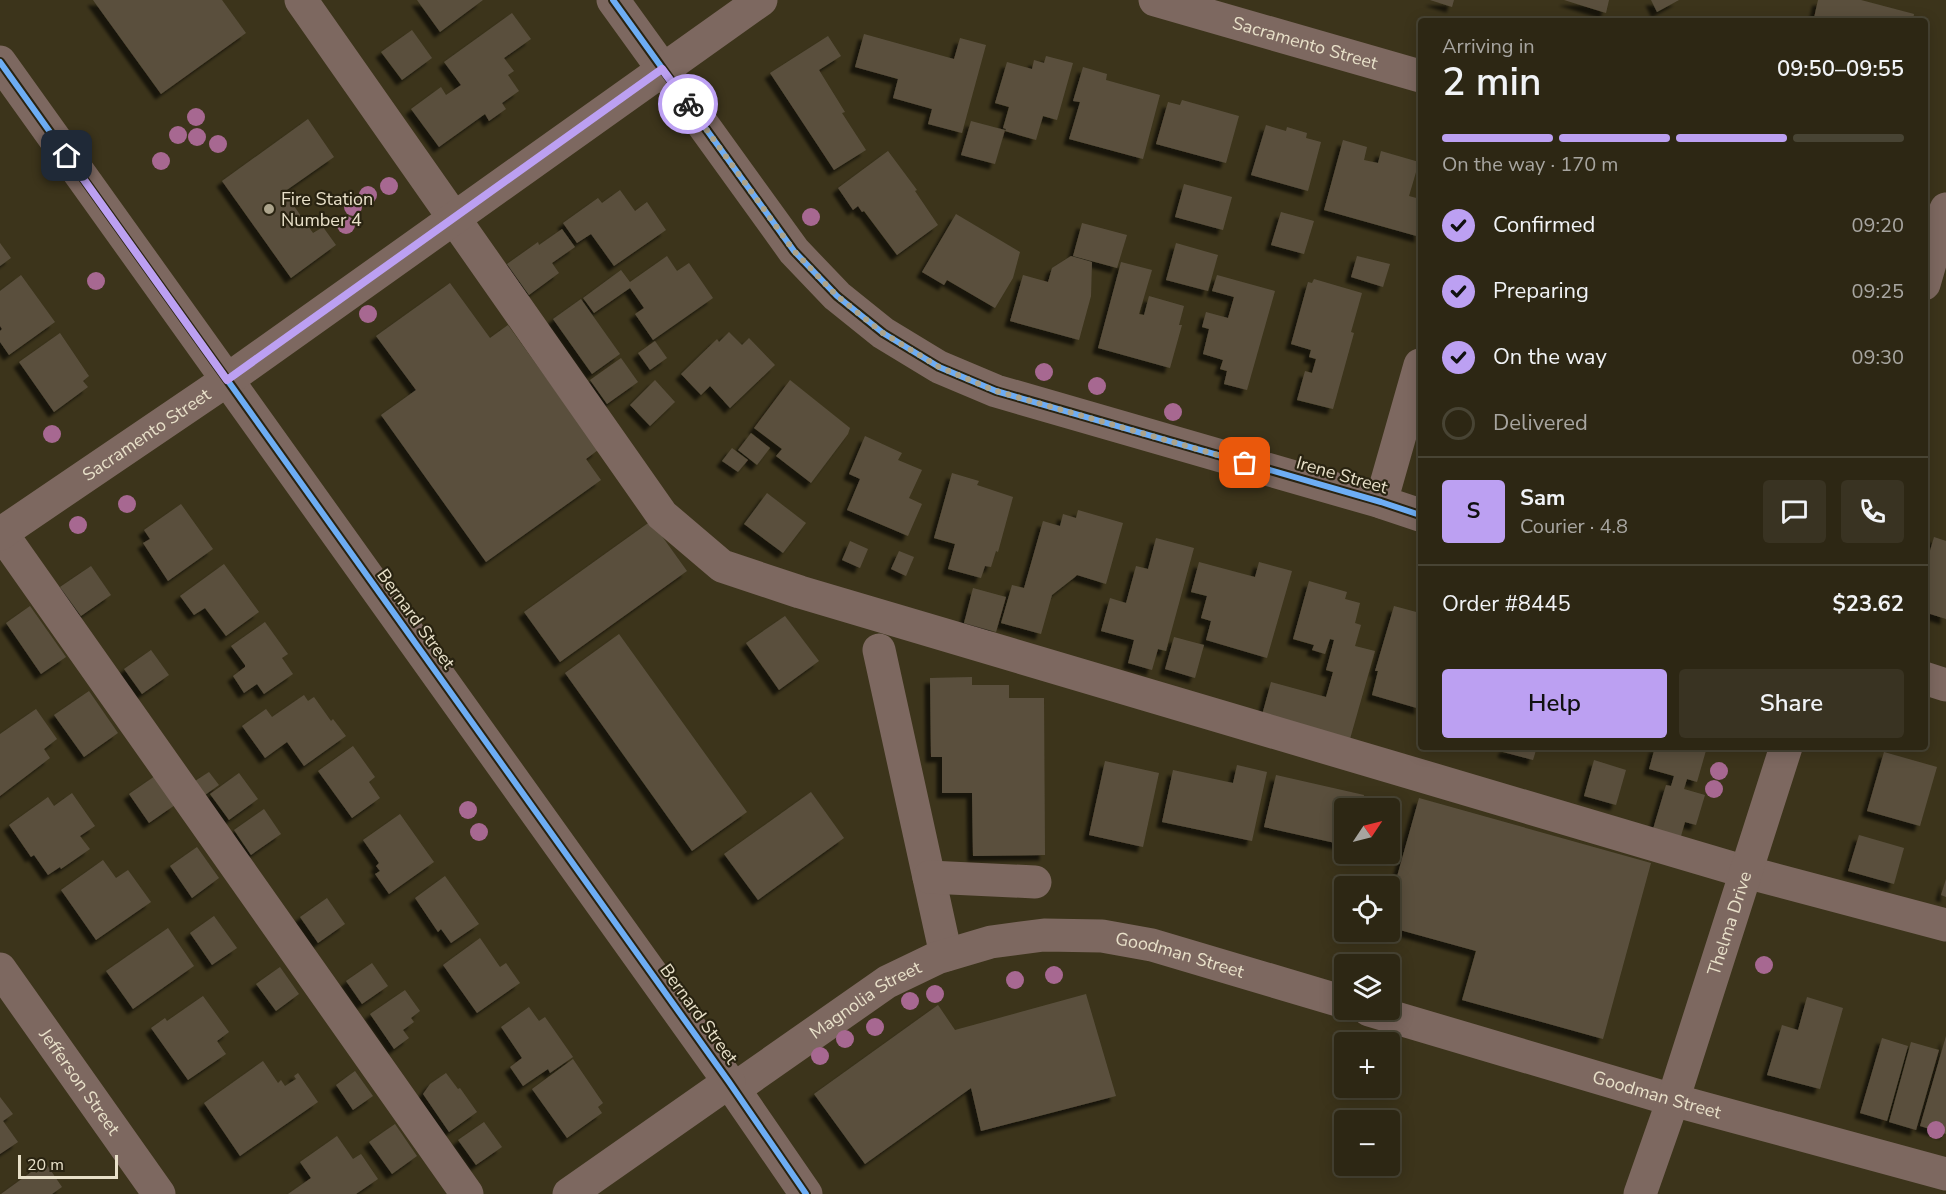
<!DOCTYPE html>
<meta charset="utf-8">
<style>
body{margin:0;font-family:"Nunito Sans",sans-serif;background:#393322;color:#f1f3f6;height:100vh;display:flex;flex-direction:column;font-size:22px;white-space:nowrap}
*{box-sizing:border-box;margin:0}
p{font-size:20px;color:#a7a5a0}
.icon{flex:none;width:33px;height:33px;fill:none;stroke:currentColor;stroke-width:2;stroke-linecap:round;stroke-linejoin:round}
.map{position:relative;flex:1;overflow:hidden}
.drawer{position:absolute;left:1418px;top:18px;width:510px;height:732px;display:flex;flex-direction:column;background:#2d2714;border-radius:6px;box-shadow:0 3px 15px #0003,0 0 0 2px #484434}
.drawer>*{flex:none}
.needle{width:39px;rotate:55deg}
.fabs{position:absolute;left:1334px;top:798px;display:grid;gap:12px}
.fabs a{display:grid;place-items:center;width:66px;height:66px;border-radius:6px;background:#2d2714;box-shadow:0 3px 15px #0003,0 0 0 2px #484434;font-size:30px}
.scale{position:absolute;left:18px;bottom:15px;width:100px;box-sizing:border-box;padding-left:6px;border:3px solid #e8e0c9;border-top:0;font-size:16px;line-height:21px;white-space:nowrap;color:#e8e0c9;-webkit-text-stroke:4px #292311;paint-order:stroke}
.pin{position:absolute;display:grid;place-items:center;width:51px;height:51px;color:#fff;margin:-26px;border-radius:12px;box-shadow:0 3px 9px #0006}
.courier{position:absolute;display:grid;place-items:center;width:60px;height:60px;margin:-30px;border:4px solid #bca0f2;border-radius:50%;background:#fff;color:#222;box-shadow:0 2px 8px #0007}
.head em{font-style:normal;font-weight:600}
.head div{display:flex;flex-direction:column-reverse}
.head{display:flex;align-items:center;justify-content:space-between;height:102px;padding:0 24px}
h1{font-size:39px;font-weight:600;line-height:45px}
.bar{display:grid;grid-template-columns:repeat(4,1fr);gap:9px 6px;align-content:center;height:72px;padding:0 24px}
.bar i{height:8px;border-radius:4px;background:#484434}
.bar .active{background:#bca0f2}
.bar p{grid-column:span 4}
.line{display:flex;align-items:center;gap:15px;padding:0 24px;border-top:2px solid #484434}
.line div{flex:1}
.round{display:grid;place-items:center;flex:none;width:63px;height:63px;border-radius:6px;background:#393322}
ol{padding:0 24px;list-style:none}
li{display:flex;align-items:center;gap:18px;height:66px}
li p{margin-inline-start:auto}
li .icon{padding:6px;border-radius:50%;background:#bca0f2;color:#111;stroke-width:4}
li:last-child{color:#a7a5a0}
li i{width:33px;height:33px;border:3px solid #484434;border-radius:50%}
.primary-button{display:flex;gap:12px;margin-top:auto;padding:12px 24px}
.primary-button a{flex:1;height:69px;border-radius:6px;background:#bca0f2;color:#111;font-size:24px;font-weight:600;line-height:69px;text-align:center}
.primary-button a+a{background:#393322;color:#f1f3f6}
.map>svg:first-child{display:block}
</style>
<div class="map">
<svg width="1946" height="1194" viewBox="0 0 1946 1194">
<defs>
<filter id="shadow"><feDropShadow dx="-5.5" dy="5.5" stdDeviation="1.5" flood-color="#0009"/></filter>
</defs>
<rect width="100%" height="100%" fill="#3c341b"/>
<g fill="#5a503e" filter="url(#shadow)">
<polygon points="93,0 222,0 246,33 161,94"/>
<polygon points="417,0 483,0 440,32"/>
<polygon points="1430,0 1454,0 1452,7"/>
<polygon points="1564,0 1609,0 1606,13"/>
<polygon points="1651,0 1679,0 1657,12"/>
<polygon points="1818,0 1861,0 1914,14 1913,21 1825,21 1814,18"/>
<polygon points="512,13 531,39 504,58 514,71 508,75 519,91 502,103 506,109 489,121 485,114 439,147 411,109 441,87 446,95 461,85 444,62"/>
<polygon points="412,30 432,58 402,80 381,52"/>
<polygon points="864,34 954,59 960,38 986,45 962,133 928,124 932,109 893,98 898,79 855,67"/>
<polygon points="828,36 841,56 819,70 845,112 842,113 866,150 834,170 770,73"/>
<polygon points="1046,56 1073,63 1057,120 1043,116 1036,140 1005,131 1006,129 1003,128 1009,107 995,103 1007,62 1032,69 1034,60 1044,63"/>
<polygon points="1083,67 1107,74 1106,80 1160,95 1143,159 1069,139 1080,102 1073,101"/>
<polygon points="1182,100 1239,116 1226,163 1156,144 1168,102 1180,105"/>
<polygon points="308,119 334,157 284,192 313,233 323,227 336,245 291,278 222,181"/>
<polygon points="971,121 1005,130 995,164 961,155"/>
<polygon points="1266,125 1286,131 1287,127 1307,133 1306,138 1321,142 1308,191 1251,175"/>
<polygon points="1343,140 1367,147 1364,160 1378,163 1381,151 1419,162 1409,196 1420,199 1420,237 1324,210"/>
<polygon points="888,151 917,190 915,191 938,225 897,255 864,211 862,212 858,206 853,210 838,188"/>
<polygon points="1184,184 1232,197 1223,230 1175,217"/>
<polygon points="620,190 635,211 647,202 666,230 614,266 591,234 577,243 563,223 598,198 602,203"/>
<polygon points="1281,212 1314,221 1304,254 1271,245"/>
<polygon points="956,214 1020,252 1013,278 995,308 947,280 944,285 922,272"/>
<polygon points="1082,223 1127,235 1117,268 1073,256"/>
<polygon points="562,229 575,247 552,263 559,273 529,295 507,264 538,242 539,245"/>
<polygon points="0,243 11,258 0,266"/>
<polygon points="1176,243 1218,255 1208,291 1166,280"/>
<polygon points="667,256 677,271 689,263 713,298 653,340 635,314 644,308 630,288 594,313 583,298 621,270 630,282"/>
<polygon points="1071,256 1092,262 1091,296 1079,340 1010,321 1023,275 1048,282 1052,268"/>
<polygon points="1357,256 1390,264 1383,287 1351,277"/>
<polygon points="1121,262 1152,270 1139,314 1144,315 1149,296 1184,306 1179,325 1182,325 1170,368 1098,348"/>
<polygon points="21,275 55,322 9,355 0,342 0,331 2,329 0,326 0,291"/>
<polygon points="1217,275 1275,291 1247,390 1224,384 1227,371 1220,369 1223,360 1203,354 1209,329 1202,327 1206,312 1228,318 1234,297 1212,291"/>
<polygon points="1314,279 1362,293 1351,332 1354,333 1333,409 1297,400 1305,371 1312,373 1316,359 1309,357 1311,350 1291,344 1308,282 1312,283"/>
<polygon points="450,283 490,338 508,325 598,450 586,459 601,480 486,562 381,415 416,390 376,336"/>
<polygon points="581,299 620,354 592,374 553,319"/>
<polygon points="729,332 742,345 749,338 775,365 730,408 710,386 701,395 681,374 717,339 719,342"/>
<polygon points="60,333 89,376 83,381 88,387 54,412 19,362"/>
<polygon points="655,341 667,358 650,370 638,353"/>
<polygon points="621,358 638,382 607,404 590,380"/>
<polygon points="655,380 675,402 650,426 630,405"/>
<polygon points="790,380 850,428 848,434 811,483 776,456 782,449 754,428"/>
<polygon points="751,433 770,448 757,465 738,450"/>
<polygon points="865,436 902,453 898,460 922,470 909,498 922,504 908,536 847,510 860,479 849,474"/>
<polygon points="732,448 748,460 738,472 722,461"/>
<polygon points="952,473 979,481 977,485 1013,497 998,552 996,551 991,567 985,566 981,578 948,569 955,544 934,538"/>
<polygon points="767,493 806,523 783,553 744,524"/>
<polygon points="181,504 213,549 168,581 143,543 150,539 144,530"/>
<polygon points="1078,510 1123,523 1106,584 1077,575 1075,577 1052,595 1041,634 1001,623 1012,585 1024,588 1043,521 1060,526 1063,514 1076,518"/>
<polygon points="651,521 687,571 560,662 524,612"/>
<polygon points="1934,537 1946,541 1946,619 1924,612 1924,571"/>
<polygon points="1156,538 1194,548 1166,651 1158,649 1152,670 1128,663 1134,640 1101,631 1110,598 1126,603 1136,566 1148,569"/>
<polygon points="850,541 868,549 860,568 842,560"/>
<polygon points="899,551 914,557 906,576 891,569"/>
<polygon points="1199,562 1255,577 1259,562 1292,571 1267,658 1206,640 1211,621 1201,618 1207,596 1191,592"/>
<polygon points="224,564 259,612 226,636 205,608 194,615 180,596"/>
<polygon points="91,566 111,595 81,616 60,587"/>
<polygon points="1309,581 1347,592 1345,599 1360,603 1355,623 1361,625 1355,646 1375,651 1350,739 1262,715 1271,682 1326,697 1333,672 1326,670 1334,640 1330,639 1325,654 1312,650 1314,645 1293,639"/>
<polygon points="973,588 1006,597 996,632 964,623"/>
<polygon points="30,606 66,657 41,674 6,623"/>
<polygon points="1394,606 1420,613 1420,709 1372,695 1378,671 1375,671"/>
<polygon points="785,616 819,661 779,690 746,643"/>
<polygon points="265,622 288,654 282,658 293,674 264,694 257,684 244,693 233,676 245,667 245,665 231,646"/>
<polygon points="619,634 747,812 692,851 565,673"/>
<polygon points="1174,637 1204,645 1195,678 1165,669"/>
<polygon points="151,650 169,675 142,694 124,669"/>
<polygon points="972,677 972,685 1009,685 1009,698 1044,698 1045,855 973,856 972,793 942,793 942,757 931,757 930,678"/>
<polygon points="89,691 118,733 84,757 54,715"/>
<polygon points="304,695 308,701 314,697 331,721 333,719 346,736 304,766 287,742 265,758 242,726 266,709 272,717"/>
<polygon points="36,709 57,739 44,749 50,758 0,796 0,734"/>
<polygon points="353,746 375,777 369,782 380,798 352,818 318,771"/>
<polygon points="1505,747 1537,747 1533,760 1503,752"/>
<polygon points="1655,747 1707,747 1697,782 1687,779 1684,789 1705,795 1696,825 1685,822 1681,836 1653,829 1666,785 1671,786 1674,776 1649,769"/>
<polygon points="1884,752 1937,767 1920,826 1867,811"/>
<polygon points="1594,760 1626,770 1616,805 1584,796"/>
<polygon points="1105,761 1159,773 1143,847 1089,835"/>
<polygon points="1237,765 1267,772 1252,841 1162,822 1173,770 1233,783"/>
<polygon points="209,772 219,785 205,795 195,781"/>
<polygon points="239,773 258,799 229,820 210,794"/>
<polygon points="1276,775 1364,795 1361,808 1344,808 1344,845 1264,827"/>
<polygon points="155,776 175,805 149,823 129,794"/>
<polygon points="811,792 844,838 758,900 724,854"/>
<polygon points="72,793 95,826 80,836 90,849 61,869 60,867 48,875 34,855 31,857 9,825 48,797 54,806"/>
<polygon points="1419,798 1651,863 1603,1039 1462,1000 1476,951 1389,927 1389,905"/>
<polygon points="264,809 281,834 251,855 234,830"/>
<polygon points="400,814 434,862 389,894 375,874 380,871 376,866 379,863 363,840"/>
<polygon points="1859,835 1904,848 1894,884 1848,871"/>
<polygon points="197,847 219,878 192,898 170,866"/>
<polygon points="103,860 116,878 128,870 151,902 96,940 61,890"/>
<polygon points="445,876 479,924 451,943 441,929 438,932 415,898"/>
<polygon points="1946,879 1946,897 1941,895"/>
<polygon points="327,898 345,924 318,943 300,917"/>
<polygon points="214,916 237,948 212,965 190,933"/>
<polygon points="168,928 194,966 133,1009 106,971"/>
<polygon points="480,938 500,967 506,963 520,983 477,1013 443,965"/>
<polygon points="372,963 388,986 362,1004 346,981"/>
<polygon points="280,967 299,994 276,1011 256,984"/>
<polygon points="405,990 420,1011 411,1018 414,1022 403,1030 409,1038 394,1049 370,1014"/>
<polygon points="1086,994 1116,1096 981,1131 971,1088 865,1164 814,1094 938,1005 955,1030"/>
<polygon points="203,996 229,1032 217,1041 226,1054 188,1080 151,1028 165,1018 167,1021"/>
<polygon points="1807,997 1843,1008 1820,1089 1767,1075 1782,1025 1798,1030"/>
<polygon points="529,1007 539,1021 545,1017 573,1057 550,1073 548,1069 523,1086 510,1067 522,1058 501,1027"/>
<polygon points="1946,1036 1946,1134 1920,1126"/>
<polygon points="1882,1038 1908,1046 1887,1121 1860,1113"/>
<polygon points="1911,1042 1939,1050 1916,1130 1889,1122"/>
<polygon points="573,1059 603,1103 598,1107 602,1113 567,1138 532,1089"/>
<polygon points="263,1061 278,1083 281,1080 285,1086 296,1079 294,1076 298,1073 318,1102 240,1156 204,1103"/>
<polygon points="355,1071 373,1096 353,1110 336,1085"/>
<polygon points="446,1073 458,1089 460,1088 477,1112 449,1132 423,1094 430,1084"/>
<polygon points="0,1097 13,1114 3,1121 18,1142 0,1154"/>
<polygon points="484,1122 502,1147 476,1165 458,1140"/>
<polygon points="395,1124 417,1156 392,1174 369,1142"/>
<polygon points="337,1136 353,1159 361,1154 378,1179 356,1194 288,1194 311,1178 300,1162"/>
<polygon points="47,1165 62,1187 52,1194 1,1194 34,1170 36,1173"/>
</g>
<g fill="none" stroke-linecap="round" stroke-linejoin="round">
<g stroke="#7d6860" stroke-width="33">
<polyline points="301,0 662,515 722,566 800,592 1746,872 1946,925"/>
<polyline points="613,0 794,251 837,296 883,333 939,367 996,391 1381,502 1420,515"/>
<path id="s1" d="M1155 0 1420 76"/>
<polyline points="0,62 729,1082 806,1194"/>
<polyline points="1924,284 1946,209"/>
<polyline points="1381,502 1420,365"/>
<polyline points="0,531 467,1194"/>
<path id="s2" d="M0 534 227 380 761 0"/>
<polyline points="879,650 946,955"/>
<polyline points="1924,678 1946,685"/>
<polyline points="929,877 1035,882"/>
<path id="s3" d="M0 969 159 1194"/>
<path id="s4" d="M1369 1010 1673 1100 1946 1174"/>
<path id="s5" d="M734 1089 887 982 937 958 991 942 1044 935 1102 936 1152 945 1344 1002"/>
<polyline points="569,1194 729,1082"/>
<path id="s6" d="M1640 1194 1673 1100 1786 747"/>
</g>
<defs>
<g id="cycleway">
<polyline points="613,0 794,251 837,296 883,333 939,367 996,391 1381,502 1420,515"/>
<polyline points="0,62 729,1082 806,1194"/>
</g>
</defs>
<use href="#cycleway" stroke="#292311" stroke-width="10"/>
<use href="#cycleway" stroke="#6dadf4" stroke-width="6"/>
</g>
<g fill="#a76891">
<circle cx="196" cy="117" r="9"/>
<circle cx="178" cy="135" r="9"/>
<circle cx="197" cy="137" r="9"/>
<circle cx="218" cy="144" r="9"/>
<circle cx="161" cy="161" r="9"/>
<circle cx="389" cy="186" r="9"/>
<circle cx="368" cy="195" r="9"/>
<circle cx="353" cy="207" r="9"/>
<circle cx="811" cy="217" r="9"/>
<circle cx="346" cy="225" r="9"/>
<circle cx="96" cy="281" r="9"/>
<circle cx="368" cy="314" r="9"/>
<circle cx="1044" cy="372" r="9"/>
<circle cx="1097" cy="386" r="9"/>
<circle cx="1173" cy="412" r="9"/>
<circle cx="52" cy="434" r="9"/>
<circle cx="127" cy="504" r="9"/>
<circle cx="78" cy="525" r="9"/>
<circle cx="1719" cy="771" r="9"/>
<circle cx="1714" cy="789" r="9"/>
<circle cx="468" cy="810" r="9"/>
<circle cx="479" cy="832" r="9"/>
<circle cx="1764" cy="965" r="9"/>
<circle cx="1054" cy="975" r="9"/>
<circle cx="1015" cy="980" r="9"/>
<circle cx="935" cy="994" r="9"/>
<circle cx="910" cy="1001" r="9"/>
<circle cx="875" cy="1027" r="9"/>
<circle cx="845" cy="1039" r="9"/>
<circle cx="820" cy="1056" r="9"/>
<circle cx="1936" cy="1130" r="9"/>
</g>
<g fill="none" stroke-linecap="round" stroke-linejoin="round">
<polyline stroke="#aca48c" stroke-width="6" stroke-dasharray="0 10.8" points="688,104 794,251 837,296 883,333 939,367 996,391 1245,463"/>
<polyline stroke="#bca0f2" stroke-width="8" points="67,156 227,380 662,69 688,104"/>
</g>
<circle fill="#aca48c" stroke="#292311" stroke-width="2" cx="269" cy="209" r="6"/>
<g text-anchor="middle" stroke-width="4.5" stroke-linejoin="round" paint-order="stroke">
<g font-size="18" fill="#e8e0c9" stroke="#292311">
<text dy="6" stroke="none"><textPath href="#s1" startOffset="156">Sacramento Street</textPath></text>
<text dy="6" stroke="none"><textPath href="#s2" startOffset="177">Sacramento Street</textPath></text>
<text transform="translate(1342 475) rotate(16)" y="6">Irene Street</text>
<text transform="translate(416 619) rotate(54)" y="6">Bernard Street</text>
<text dy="6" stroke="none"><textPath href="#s6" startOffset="285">Thelma Drive</textPath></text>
<text dy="6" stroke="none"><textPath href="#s5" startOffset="490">Goodman Street</textPath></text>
<text dy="6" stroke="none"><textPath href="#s5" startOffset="159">Magnolia Street</textPath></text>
<text transform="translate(699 1014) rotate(54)" y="6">Bernard Street</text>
<text dy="6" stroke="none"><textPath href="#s3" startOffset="138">Jefferson Street</textPath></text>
<text dy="6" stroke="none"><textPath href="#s4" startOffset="300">Goodman Street</textPath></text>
</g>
<g font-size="18" fill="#e8e0c9" stroke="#292311" text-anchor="start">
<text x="281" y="205">Fire Station<tspan x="281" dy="21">Number 4</tspan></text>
</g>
</g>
</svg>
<div class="fabs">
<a><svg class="needle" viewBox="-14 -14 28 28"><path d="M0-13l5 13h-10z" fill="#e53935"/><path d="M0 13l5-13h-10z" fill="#a7a5a0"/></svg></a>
<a><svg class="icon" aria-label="locate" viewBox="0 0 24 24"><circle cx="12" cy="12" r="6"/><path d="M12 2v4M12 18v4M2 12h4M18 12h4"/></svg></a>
<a><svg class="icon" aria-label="layers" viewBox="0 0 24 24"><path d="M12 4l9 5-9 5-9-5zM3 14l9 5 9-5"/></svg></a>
<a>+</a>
<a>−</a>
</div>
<div class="scale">20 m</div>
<div class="pin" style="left:1245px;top:463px;background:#ea580c"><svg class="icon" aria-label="bag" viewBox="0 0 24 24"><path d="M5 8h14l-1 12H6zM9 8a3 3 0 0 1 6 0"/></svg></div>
<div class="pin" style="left:67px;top:156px;background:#1f2937"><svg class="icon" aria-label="home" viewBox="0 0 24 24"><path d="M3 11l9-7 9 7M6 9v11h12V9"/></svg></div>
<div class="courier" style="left:688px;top:104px"><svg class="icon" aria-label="bike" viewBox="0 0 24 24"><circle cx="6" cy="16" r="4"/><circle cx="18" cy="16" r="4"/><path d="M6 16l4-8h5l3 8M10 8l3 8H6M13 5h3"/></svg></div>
<section class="drawer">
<div class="head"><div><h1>2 min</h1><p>Arriving in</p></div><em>09:50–09:55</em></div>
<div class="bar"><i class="active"></i><i class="active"></i><i class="active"></i><i></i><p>On the way · 170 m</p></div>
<ol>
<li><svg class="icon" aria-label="check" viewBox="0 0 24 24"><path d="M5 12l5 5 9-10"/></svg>Confirmed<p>09:20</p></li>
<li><svg class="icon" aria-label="check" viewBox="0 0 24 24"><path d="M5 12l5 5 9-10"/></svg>Preparing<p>09:25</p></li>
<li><svg class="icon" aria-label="check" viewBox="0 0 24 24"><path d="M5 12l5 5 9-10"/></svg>On the way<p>09:30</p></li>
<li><i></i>Delivered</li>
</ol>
<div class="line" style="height:108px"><b class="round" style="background:#bca0f2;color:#111">S</b><div><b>Sam</b><p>Courier · 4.8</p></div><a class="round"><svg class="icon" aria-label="chat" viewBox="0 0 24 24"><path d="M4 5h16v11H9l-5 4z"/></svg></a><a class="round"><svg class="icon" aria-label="phone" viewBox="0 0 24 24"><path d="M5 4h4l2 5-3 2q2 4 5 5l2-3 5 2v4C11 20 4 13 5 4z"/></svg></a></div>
<div class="line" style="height:78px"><div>Order #8445</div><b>$23.62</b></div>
<div class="primary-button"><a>Help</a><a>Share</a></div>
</section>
</div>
